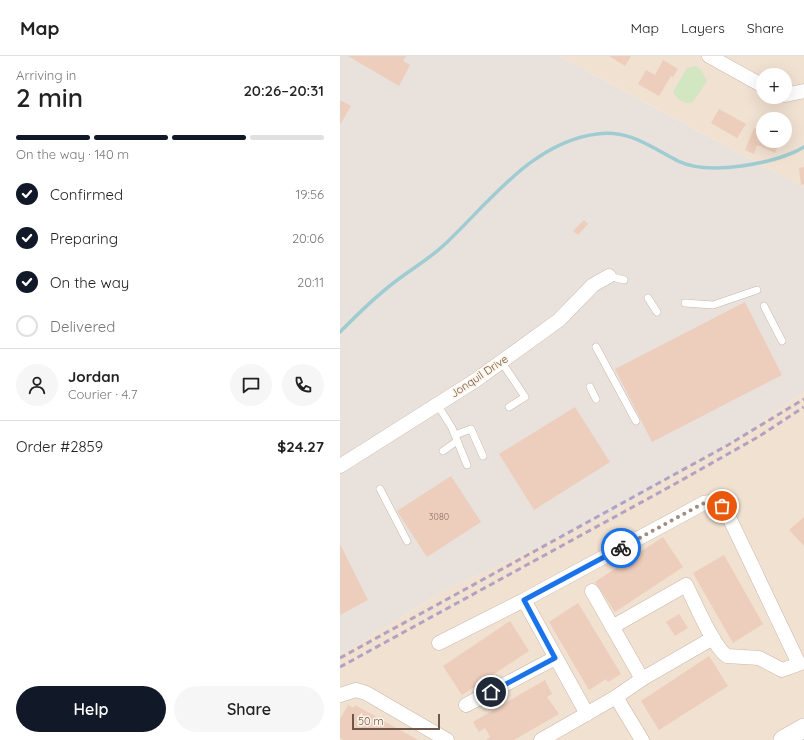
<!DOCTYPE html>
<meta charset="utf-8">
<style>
body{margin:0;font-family:Quicksand,sans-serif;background:#f6f6f6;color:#222;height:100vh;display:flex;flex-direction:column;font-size:15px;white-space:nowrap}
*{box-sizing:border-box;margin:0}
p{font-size:13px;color:#767676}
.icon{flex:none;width:22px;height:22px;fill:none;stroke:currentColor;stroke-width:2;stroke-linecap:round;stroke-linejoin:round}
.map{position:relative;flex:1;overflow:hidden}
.side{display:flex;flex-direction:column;background:#fff;width:340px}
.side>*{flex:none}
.buttons{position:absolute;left:416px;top:12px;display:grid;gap:8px}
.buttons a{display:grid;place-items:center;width:36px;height:36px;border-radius:50%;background:#fff;box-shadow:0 4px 16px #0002;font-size:20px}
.scale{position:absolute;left:12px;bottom:10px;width:88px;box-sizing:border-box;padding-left:4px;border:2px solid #6f564b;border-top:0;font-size:11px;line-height:14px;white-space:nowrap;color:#6f564b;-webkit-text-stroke:3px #fdf4e7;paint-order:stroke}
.pin{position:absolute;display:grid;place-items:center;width:34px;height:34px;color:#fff;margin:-17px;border:2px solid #fff;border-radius:50%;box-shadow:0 1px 4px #0007}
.courier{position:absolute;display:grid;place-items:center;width:40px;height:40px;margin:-20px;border:3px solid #1a73e8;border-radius:50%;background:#fff;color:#222;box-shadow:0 1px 5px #0007}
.summary em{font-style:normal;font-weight:600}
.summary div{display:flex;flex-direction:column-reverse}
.summary{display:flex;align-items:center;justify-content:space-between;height:68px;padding:0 16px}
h1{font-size:26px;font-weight:600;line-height:30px}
.bar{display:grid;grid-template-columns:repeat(4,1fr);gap:6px 4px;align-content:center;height:48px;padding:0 16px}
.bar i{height:5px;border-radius:3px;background:#e0e0e0}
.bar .active{background:#111827}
.bar p{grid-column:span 4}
.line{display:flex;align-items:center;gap:10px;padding:0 16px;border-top:1px solid #e0e0e0}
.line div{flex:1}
.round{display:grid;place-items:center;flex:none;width:42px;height:42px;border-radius:21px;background:#f6f6f6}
ol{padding:0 16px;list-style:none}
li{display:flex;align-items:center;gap:12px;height:44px}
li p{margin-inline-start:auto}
li .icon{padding:4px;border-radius:50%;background:#111827;color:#fff;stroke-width:4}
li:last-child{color:#767676}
li i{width:22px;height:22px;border:2px solid #e0e0e0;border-radius:50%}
.primary-button{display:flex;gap:8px;margin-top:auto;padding:8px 16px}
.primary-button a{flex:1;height:46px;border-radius:24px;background:#111827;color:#fff;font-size:16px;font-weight:600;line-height:46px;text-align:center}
.primary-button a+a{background:#f6f6f6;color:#222}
header{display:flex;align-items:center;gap:24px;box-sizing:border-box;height:56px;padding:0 20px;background:#fff;border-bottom:1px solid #e0e0e0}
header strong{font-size:19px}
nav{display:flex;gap:22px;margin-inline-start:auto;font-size:14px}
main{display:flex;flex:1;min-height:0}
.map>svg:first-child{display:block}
</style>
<header>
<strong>Map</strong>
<nav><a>Map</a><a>Layers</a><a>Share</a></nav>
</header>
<main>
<section class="side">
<div class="summary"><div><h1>2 min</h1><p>Arriving in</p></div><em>20:26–20:31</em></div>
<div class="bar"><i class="active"></i><i class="active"></i><i class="active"></i><i></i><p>On the way · 140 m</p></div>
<ol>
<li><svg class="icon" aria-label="check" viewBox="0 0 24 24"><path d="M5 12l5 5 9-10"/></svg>Confirmed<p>19:56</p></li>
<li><svg class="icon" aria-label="check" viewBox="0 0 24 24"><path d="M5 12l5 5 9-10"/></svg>Preparing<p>20:06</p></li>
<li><svg class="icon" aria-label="check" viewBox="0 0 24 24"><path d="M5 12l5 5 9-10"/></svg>On the way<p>20:11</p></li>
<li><i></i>Delivered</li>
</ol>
<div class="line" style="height:72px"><a class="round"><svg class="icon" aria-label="person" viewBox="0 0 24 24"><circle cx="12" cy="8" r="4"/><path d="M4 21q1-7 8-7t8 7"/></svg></a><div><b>Jordan</b><p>Courier · 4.7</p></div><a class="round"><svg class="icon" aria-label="chat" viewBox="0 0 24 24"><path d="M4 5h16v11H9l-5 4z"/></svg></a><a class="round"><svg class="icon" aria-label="phone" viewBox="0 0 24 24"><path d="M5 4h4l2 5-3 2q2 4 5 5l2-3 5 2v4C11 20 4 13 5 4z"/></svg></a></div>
<div class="line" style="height:52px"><div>Order #2859</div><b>$24.27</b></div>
<div class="primary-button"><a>Help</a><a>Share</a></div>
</section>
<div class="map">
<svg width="464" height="684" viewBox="0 0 464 684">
<rect width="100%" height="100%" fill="#faefe2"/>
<g fill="#f1e1d1" fill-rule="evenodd">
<path d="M219 0H464V132L327 58ZM423 19H445V41H423ZM423 63H445V85H423Z"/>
<polygon points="464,336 464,684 0,684 0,599 103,535 268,459 399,381"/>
</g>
<polygon fill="#e9e2dc" points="0,0 219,0 464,132 464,336 399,381 268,459 103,535 0,599"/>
<path fill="#d2e6c2" d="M356 10 361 14 367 25 353 46C344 49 338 44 333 36L347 12Z"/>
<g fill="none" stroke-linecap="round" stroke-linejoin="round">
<path stroke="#9fccd2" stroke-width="3.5" d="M0 276C19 257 38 238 60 222 75 211 90 202 104 189 148 148 192 86 257 78 289 73 312 92 338 105 368 120 436 108 464 91"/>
</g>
<g fill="#edcdbb">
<polygon points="8,0 66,0 63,5 70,9 59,30"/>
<polygon points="269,0 291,0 285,10"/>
<polygon points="323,4 338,13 333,21 331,20 319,40 298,28 306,14 315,19"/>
<polygon points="0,44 11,50 0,69"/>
<polygon points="379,53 406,68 397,82 371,67"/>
<polygon points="414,72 423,76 423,85 440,85 435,97 417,89 414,98 405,94"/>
<polygon points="464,111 464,128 461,129 459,112"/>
<polygon points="244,164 248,168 238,179 233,175"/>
<polygon points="405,246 442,319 312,386 275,313"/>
<polygon points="235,351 270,406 194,454 159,398"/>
<polygon points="111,420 141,466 87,501 57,455"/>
<polygon points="464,461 464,490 449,474"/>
<polygon points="323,481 343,511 275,556 255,526"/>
<polygon points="0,488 28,544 0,559"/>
<polygon points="384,499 423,568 393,587 353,517"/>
<polygon points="238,547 281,618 268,626 266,623 249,634 209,566"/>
<polygon points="339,558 348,572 335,580 326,566"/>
<polygon points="170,565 189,595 122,639 103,610"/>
<polygon points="369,600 388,630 319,674 301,645"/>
<polygon points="205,624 212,638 207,641 219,658 174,684 146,684 150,681 145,672 139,676 133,666"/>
<polygon points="8,649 14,652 15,649 78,684 4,684 0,682 0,663"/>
</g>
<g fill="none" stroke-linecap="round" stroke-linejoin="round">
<defs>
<g id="service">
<polyline points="269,220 284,224"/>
<polyline points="308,242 317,256"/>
<polyline points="345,247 373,249 417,234"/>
<polyline points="424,250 442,285"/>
<polyline points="256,291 296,365"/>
<polyline points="161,305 185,341 169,351"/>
<polyline points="250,331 256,343"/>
<polyline points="97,348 112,372 127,409"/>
<polyline points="115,379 131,373 143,400"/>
<polyline points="103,395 117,385"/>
<polyline points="40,433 67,485"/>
</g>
<g id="minor">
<polyline points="369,0 423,30"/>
<polyline points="445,39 464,35"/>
<polyline points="0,410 136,324 219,264 253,229 269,220"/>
<polyline points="252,535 302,623"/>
<polyline points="184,544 247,658"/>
<path d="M99 587 184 544 364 447 376 445 382 450 387 457 459 608 442 614 419 602 387 600C373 591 355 546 346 529L272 571"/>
<polyline points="0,639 16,634 26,637 107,684"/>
<polyline points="276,641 302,684"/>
<polyline points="126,649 215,602"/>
<polyline points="201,684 276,641 302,623 373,582"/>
</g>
<polyline id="secondary" points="443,684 464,672"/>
</defs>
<use href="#service" stroke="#c9b7aa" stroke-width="8"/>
<use href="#minor" stroke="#c9b7aa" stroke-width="15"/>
<use href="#secondary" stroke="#cfb8aa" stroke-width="20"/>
<use href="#service" stroke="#fff" stroke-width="7"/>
<use href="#minor" stroke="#fff" stroke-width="14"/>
<use href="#secondary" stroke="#fff" stroke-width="19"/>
<g stroke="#b2a2c1" stroke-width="3" stroke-dasharray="6 4" stroke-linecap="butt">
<polyline points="0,602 388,389 464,343"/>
<polyline points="0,611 333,429 418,381 464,351"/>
</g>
</g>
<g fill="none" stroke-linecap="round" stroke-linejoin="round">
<polyline stroke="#a08c80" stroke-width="4" stroke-dasharray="0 7.2" points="281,492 364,447 376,445 382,450"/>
<polyline stroke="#1a73e8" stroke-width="5" points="151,636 215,602 184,544 281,492"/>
</g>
<g text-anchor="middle" stroke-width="3" stroke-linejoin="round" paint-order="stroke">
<g font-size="9" fill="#8e7467">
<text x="99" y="464">3080</text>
</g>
<g font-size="11" fill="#6f564b" stroke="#fdf4e7">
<text transform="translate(139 320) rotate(-34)" y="4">Jonquil Drive</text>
</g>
</g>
</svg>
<div class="buttons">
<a>+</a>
<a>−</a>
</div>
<div class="scale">50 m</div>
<div class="pin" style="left:382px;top:450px;background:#ea580c"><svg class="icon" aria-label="bag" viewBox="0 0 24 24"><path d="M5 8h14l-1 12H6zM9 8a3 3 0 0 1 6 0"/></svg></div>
<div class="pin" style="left:151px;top:636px;background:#1f2937"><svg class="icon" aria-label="home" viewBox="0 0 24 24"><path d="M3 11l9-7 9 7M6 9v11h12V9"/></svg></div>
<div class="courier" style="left:281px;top:492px"><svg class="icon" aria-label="bike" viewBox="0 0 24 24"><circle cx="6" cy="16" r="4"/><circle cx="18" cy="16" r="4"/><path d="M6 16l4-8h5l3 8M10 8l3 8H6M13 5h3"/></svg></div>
</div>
</main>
